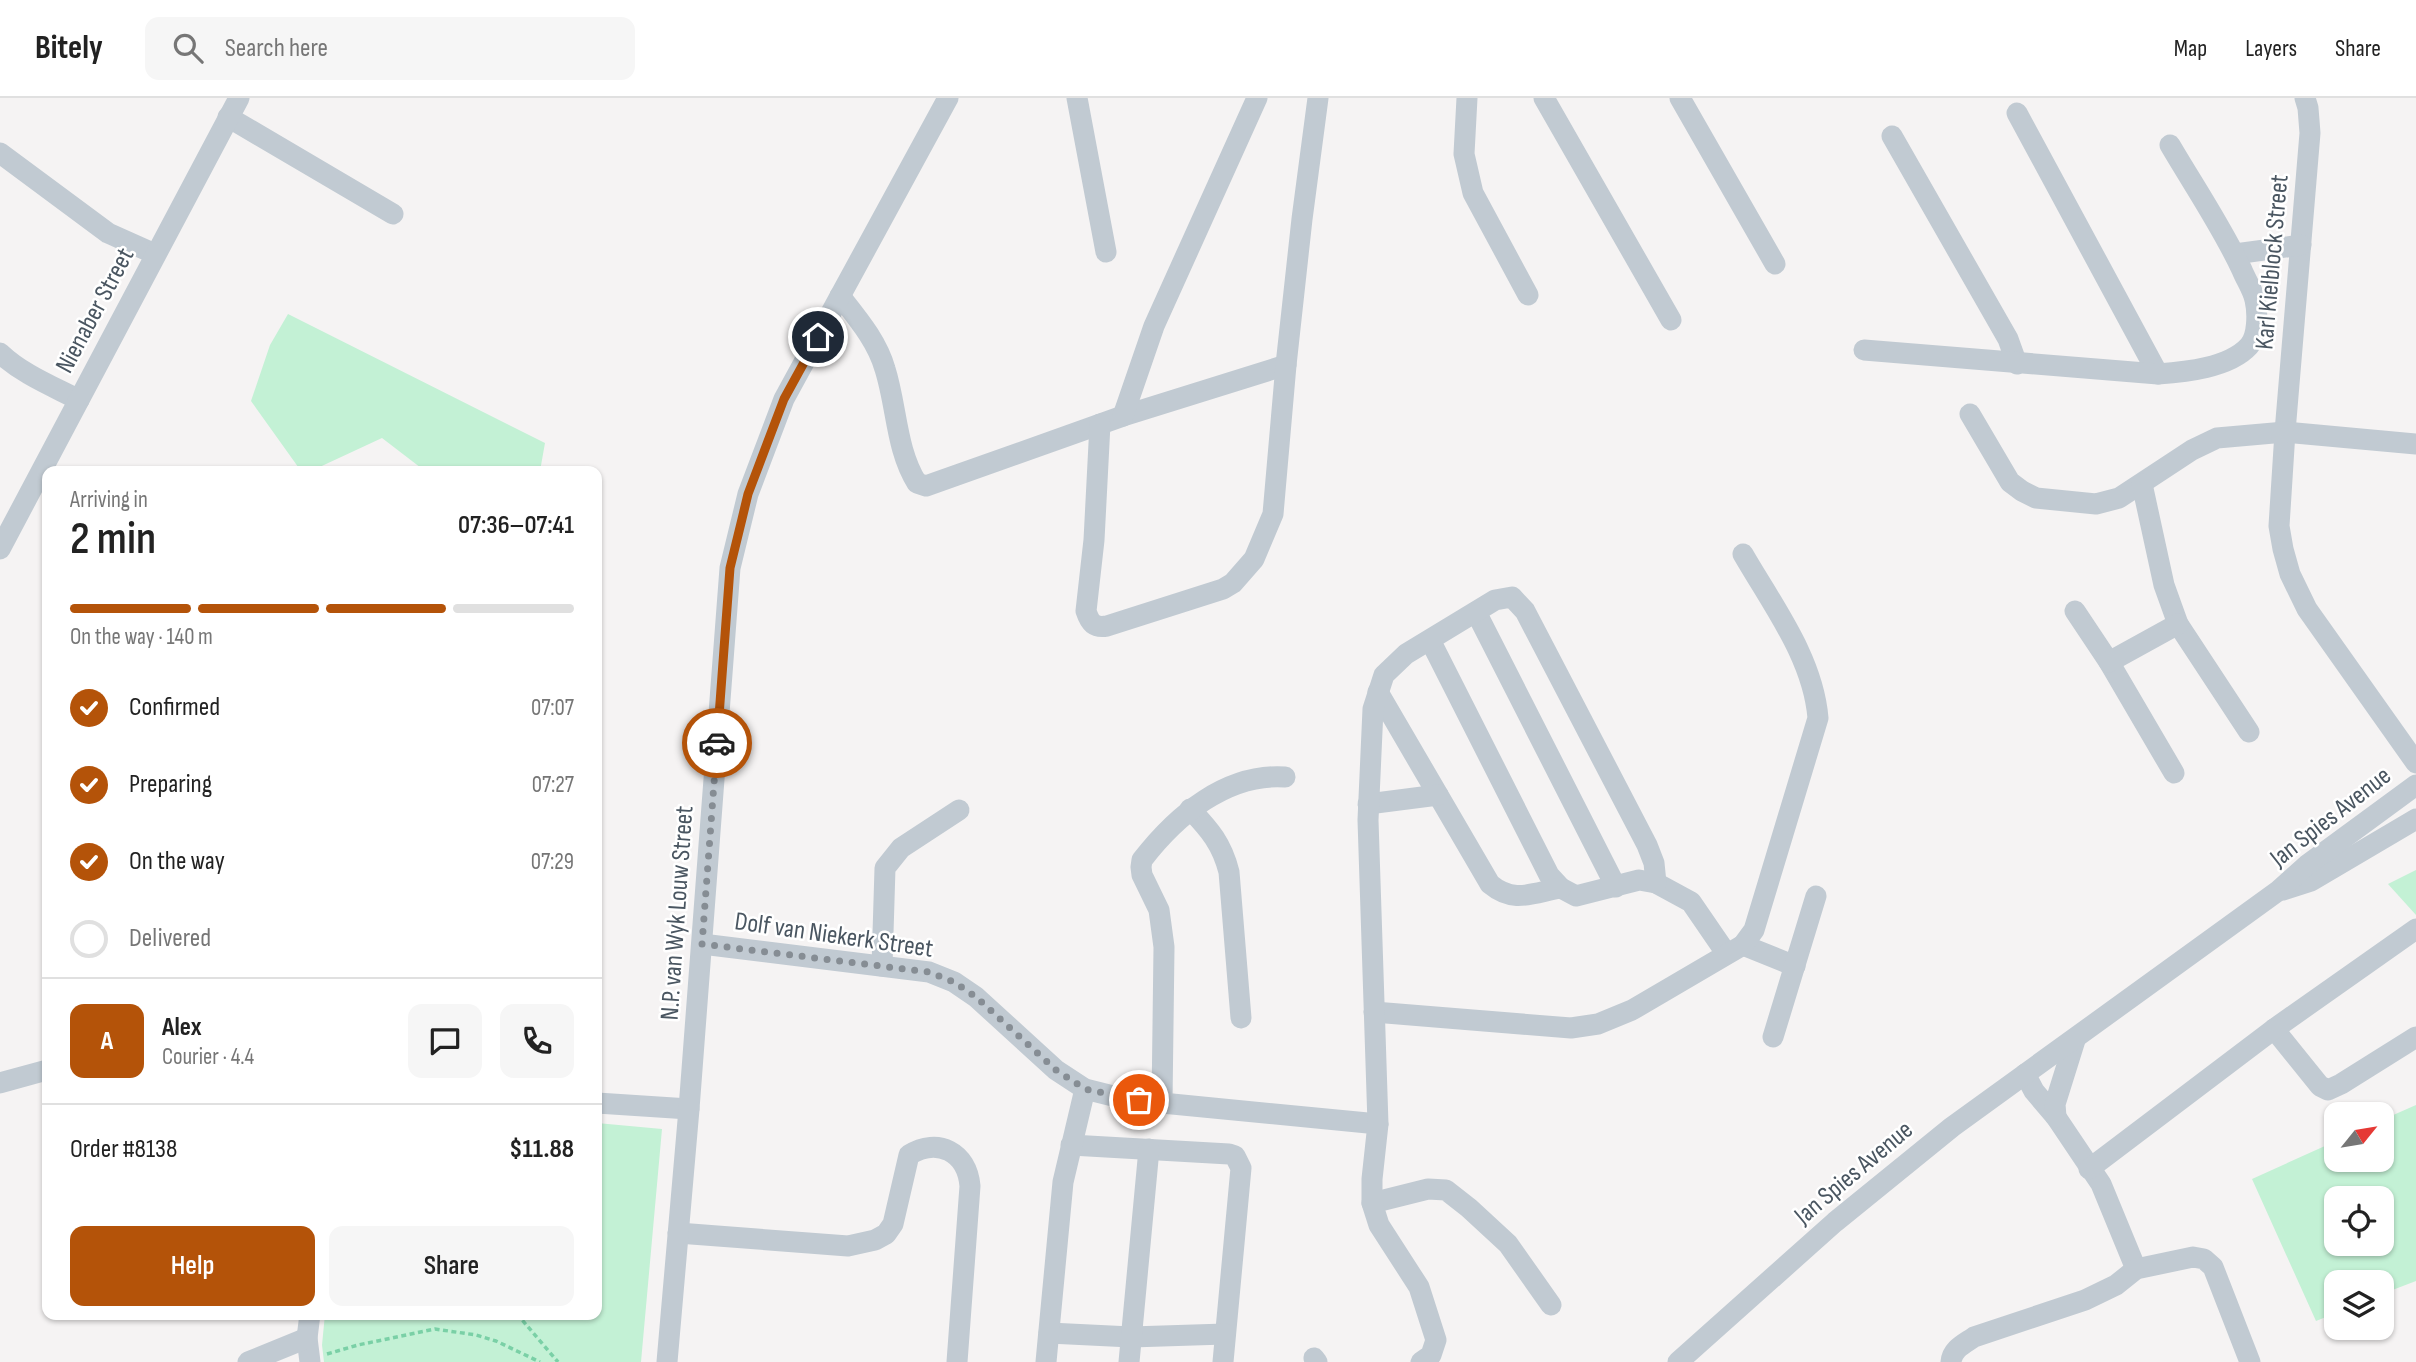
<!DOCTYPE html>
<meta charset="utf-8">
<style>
body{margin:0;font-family:"Sofia Sans Condensed",sans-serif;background:#f6f6f6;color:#222;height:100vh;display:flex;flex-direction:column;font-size:26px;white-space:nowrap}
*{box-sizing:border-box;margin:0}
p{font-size:23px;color:#767676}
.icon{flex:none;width:38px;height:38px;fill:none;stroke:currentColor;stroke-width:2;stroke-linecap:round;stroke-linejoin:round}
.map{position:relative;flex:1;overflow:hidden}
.side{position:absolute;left:42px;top:368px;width:560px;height:854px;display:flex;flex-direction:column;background:#fff;border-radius:14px;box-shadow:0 2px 5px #0004}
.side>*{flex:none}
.needle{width:46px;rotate:60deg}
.tools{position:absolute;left:2324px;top:1004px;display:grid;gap:14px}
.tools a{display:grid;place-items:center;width:70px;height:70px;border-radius:14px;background:#fff;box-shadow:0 2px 5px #0004;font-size:35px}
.pin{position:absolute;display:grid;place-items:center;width:60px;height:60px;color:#fff;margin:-30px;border:4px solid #fff;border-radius:50%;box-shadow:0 2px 7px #0007}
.courier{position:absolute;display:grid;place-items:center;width:70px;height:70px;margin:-35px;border:5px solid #b45309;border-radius:50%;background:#fff;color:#222;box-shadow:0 2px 9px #0007}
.overview em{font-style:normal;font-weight:600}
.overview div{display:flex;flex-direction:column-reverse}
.overview{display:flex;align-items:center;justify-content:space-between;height:119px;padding:0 28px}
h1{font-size:46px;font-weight:600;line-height:52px}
.bar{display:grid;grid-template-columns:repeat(4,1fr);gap:10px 7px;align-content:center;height:84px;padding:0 28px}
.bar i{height:9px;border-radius:5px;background:#e0e0e0}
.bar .selected{background:#b45309}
.bar p{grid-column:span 4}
.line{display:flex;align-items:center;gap:18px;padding:0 28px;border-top:2px solid #e0e0e0}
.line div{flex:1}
.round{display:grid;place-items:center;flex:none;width:74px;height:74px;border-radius:14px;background:#f6f6f6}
ol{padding:0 28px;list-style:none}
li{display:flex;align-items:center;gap:21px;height:77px}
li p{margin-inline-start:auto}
li .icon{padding:7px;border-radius:50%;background:#b45309;color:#fff;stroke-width:4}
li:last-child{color:#767676}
li i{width:38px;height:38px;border:4px solid #e0e0e0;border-radius:50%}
.action{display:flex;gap:14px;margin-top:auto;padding:14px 28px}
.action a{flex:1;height:80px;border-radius:14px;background:#b45309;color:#fff;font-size:28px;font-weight:600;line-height:80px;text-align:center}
.action a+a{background:#f6f6f6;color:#222}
header{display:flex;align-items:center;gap:42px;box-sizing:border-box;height:98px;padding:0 35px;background:#fff;border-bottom:2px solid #e0e0e0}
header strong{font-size:33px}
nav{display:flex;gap:38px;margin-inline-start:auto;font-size:24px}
.search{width:490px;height:63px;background:#f6f6f6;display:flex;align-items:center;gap:18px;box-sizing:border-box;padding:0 24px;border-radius:14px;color:#767676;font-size:26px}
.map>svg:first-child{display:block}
</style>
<header>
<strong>Bitely</strong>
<div class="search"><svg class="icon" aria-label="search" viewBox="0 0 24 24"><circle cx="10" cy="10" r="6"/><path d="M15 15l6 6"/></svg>Search here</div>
<nav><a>Map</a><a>Layers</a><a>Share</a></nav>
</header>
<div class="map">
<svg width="2416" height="1264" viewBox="0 0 2416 1264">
<rect width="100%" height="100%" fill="#f5f3f3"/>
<g fill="#c3f1d5" fill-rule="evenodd">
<polygon points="288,216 545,345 540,373 425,373 382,340 311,373 301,373 251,303 270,247"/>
<polygon points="2416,772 2416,817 2388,786"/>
<path d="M2416 1007V1183L2382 1196V1185H2336V1215L2316 1223 2252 1081 2336 1043V1062H2382V1022ZM2336 1101H2382V1146H2336Z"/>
<polygon points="597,1025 662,1031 641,1264 324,1264 322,1247 325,1216 597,1216"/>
</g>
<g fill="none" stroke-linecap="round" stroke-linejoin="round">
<g stroke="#7ad0a6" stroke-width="3.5" stroke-dasharray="5 3.5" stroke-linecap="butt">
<polyline points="517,1216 558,1264"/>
<polyline points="327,1256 358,1247 435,1231 476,1237 496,1243 540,1264"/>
</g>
<g stroke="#c1cad2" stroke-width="21">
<polyline points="1077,0 1106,154"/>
<polyline points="1467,0 1464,56 1473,95 1528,197"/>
<polyline points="1544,0 1671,222"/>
<polyline points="1680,0 1775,166"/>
<polyline points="2305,0 2308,10 2310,35 2285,334 2279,428 2283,451 2290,476 2307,511 2416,665"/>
<polyline points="2017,15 2158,276"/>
<polyline points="228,19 393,116"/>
<polyline points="1892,38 2008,241 2017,266"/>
<polyline points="0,55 108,135 155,156"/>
<polyline points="2235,156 2301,147"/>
<path d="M840 198C858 221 877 243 885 271 897 309 896 352 917 385L926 388 1123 318 1286 267"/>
<path d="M1864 252 2158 276C2185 274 2229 270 2249 248 2258 238 2258 215 2255 202 2253 192 2246 182 2242 172 2222 129 2194 88 2170 47"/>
<path d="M0 255C22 276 52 288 79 302"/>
<polyline points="1970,316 2010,384 2022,393 2036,400 2096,406 2119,400 2192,352 2217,340 2285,334 2416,346"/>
<polyline points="1123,318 1154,228 1257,0"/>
<path d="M1100 326 1094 442 1086 513C1090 525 1094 530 1107 528L1223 491 1233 485 1254 461 1273 416 1286 267 1302 121 1318 0"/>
<polyline points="2142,386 2164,487 2178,526 2249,634"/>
<polyline points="0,451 239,0"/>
<polyline points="2075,513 2109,564 2174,675"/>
<polyline points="1476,514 1616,789"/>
<polyline points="1430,542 1549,777 1561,790 1576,798 1639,782 1656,785 1691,804 1726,855"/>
<polyline points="2109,564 2178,526"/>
<path d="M1378 594 1490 786C1514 806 1532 795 1561 790"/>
<polyline points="1368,706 1438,697"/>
<path d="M1190 711C1210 732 1222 746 1229 774L1241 920"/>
<polyline points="2283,792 2311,783 2416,721"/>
<polyline points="702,846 929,874 954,884 976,899 1056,972 1085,991 1117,999 1162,1005 1378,1026"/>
<polyline points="1743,847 1795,868"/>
<polyline points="882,868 885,770 901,750 959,712"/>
<path d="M1374 914 1571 930 1598 926 1632 912 1743 847 1754 832 1818 620C1813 560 1773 508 1743 456"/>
<polyline points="2274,931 2320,988 2328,992 2341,986 2416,939"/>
<polyline points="1773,939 1816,798"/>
<polyline points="2025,976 2034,993 2056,1019 2101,1086 2136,1171"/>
<polyline points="0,985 47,972"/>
<polyline points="597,1005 689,1011"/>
<path d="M1162 1005 1164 849 1159 812 1142 777 1141 769 1142 762C1176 718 1226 675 1285 679"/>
<polyline points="2056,1019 2055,1006 2075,942"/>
<polyline points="1071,1047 1229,1056 1235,1058 1241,1070 1223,1264"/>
<polyline points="2089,1071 2274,931 2416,831"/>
<polyline points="1372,1105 1428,1091 1446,1092 1469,1110 1508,1146 1551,1207"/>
<path d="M678 1135 848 1148 875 1142 886 1136 893 1126 909 1057C938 1039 967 1054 970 1088L957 1264"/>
<polyline points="310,1216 307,1240 310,1264"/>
<polyline points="1049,1235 1131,1239 1225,1236"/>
<polyline points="1314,1260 1317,1264"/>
<polyline points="248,1264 307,1240"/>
<polyline points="667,1264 689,1011 730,470 748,396 784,301 948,0"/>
<polyline points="1046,1264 1063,1084 1085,991"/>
<polyline points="1129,1264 1149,1051"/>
<polyline points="1421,1264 1431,1257 1436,1242 1419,1189 1379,1127 1372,1105 1372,1081 1378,1026 1368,722 1373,611 1384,577 1406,556 1495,502 1512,499 1525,513 1647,747 1654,765 1656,785"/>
<polyline points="1678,1264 1835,1124 1952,1029 2278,793 2307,767 2416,687"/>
<path d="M1951 1264C1952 1251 1964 1246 1974 1239L2085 1202 2116 1187 2136 1171 2193 1159 2204 1161 2213 1169 2250 1264"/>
</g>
</g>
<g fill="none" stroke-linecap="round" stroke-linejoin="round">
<polyline stroke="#868d94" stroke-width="7" stroke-dasharray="0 12.6" points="717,645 702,846 929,874 954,884 976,899 1056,972 1085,991 1139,1002"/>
<polyline stroke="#b45309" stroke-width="9" points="717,645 730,470 742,421 748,396 784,301 818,239"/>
</g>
<g text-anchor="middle" stroke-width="5" stroke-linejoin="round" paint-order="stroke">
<g font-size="26" fill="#4a5661" stroke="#fff">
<text transform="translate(2271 164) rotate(-85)" y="9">Karl Kielblock Street</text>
<text transform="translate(94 212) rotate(-62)" y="9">Nienaber Street</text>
<text transform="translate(2330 718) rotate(-38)" y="9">Jan Spies Avenue</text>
<text transform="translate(676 815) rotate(-86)" y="9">N.P. van Wyk Louw Street</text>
<text transform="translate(834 836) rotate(8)" y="9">Dolf van Niekerk Street</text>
<text transform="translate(1853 1074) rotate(-40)" y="9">Jan Spies Avenue</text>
</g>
</g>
</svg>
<div class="tools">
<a><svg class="needle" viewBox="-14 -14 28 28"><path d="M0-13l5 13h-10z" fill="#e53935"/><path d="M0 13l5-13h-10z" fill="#767676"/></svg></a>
<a><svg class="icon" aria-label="locate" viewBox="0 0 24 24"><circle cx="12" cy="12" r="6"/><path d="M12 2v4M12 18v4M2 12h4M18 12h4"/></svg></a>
<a><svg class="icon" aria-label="layers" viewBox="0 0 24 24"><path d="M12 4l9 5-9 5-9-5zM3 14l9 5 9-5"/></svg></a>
</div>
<div class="pin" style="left:1139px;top:1002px;background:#ea580c"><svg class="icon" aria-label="bag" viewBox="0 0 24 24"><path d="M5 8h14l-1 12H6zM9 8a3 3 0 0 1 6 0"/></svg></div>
<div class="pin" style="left:818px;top:239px;background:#1f2937"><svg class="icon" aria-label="home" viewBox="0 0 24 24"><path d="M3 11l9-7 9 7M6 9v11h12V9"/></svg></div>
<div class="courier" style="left:717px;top:645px"><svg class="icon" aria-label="car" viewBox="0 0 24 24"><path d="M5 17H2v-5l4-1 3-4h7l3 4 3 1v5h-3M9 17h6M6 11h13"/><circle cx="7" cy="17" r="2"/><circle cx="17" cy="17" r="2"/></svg></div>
<section class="side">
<div class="overview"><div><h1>2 min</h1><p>Arriving in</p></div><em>07:36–07:41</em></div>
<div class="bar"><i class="selected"></i><i class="selected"></i><i class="selected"></i><i></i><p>On the way · 140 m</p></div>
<ol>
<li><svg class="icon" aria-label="check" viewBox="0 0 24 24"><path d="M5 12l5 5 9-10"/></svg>Confirmed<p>07:07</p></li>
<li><svg class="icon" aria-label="check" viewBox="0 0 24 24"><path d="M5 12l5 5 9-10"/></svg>Preparing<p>07:27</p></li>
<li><svg class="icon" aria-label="check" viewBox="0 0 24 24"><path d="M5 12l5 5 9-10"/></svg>On the way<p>07:29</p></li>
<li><i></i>Delivered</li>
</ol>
<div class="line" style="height:126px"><b class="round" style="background:#b45309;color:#fff">A</b><div><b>Alex</b><p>Courier · 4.4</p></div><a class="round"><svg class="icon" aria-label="chat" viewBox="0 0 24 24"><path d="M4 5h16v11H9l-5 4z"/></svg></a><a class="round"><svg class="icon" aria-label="phone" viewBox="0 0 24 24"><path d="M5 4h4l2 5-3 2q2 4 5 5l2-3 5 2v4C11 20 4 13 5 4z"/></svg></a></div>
<div class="line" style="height:91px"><div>Order #8138</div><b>$11.88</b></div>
<div class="action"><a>Help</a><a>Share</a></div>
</section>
</div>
